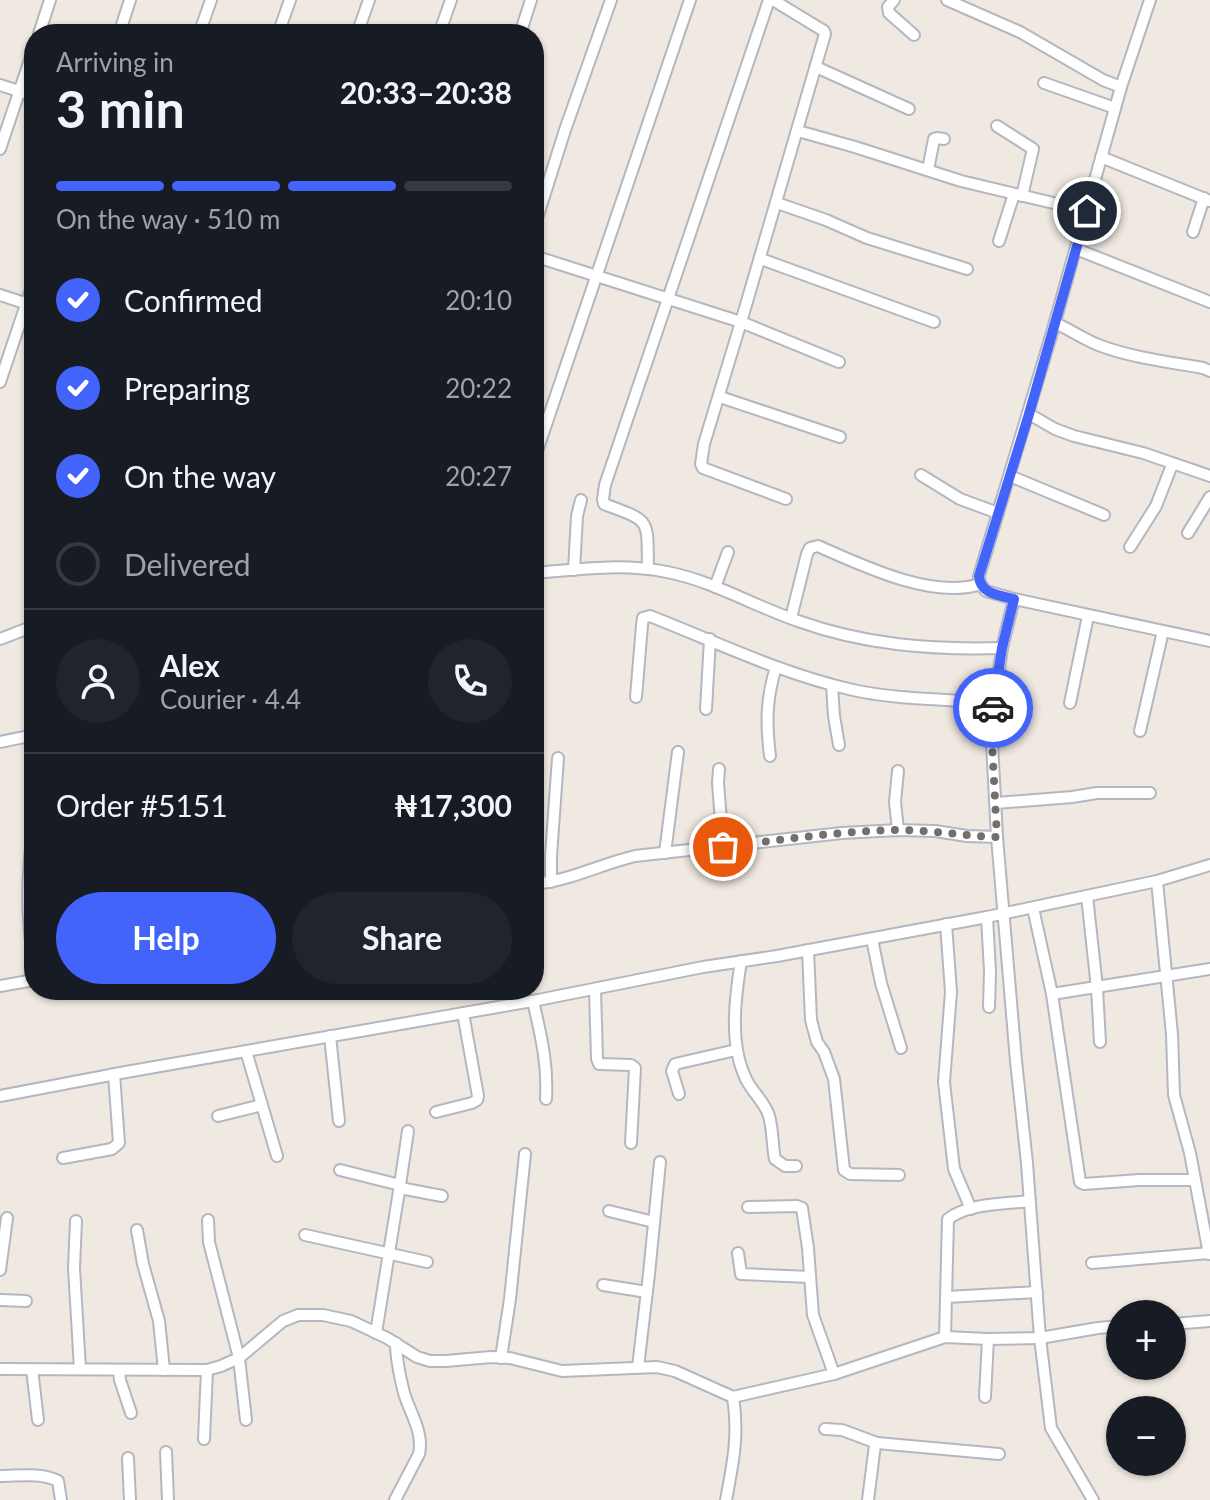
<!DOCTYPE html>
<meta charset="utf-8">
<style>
body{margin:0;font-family:Lato,sans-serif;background:#20242c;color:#f1f3f6;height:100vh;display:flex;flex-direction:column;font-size:30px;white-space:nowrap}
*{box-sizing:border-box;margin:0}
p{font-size:26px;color:#9ea1a6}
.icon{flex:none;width:44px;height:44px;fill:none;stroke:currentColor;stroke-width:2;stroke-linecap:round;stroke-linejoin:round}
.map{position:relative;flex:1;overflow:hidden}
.side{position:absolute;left:24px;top:24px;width:520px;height:976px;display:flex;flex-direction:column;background:#171b24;border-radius:32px;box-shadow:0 2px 6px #0004}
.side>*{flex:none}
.buttons{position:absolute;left:1106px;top:1300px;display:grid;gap:16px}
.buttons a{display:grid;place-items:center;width:80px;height:80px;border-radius:50%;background:#171b24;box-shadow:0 2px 6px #0004;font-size:40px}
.pin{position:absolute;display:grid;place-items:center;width:68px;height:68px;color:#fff;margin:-34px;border:4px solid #fff;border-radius:50%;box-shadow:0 2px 8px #0007}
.courier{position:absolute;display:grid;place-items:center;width:80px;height:80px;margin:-40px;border:6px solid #4264fb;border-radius:50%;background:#fff;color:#222;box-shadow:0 2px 10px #0007}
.overview em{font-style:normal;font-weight:700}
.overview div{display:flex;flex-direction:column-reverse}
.overview{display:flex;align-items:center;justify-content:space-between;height:136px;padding:0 32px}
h1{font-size:52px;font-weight:700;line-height:60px}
.bar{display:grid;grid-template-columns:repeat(4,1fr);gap:12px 8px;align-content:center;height:96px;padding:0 32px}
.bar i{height:10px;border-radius:6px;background:#363941}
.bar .active{background:#4264fb}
.bar p{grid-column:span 4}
.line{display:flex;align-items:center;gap:20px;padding:0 32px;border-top:2px solid #363941}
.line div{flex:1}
.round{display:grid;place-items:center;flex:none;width:84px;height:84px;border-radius:42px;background:#20242c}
ol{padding:0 32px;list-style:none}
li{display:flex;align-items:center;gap:24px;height:88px}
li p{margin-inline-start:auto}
li .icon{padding:8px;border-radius:50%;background:#4264fb;color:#fff;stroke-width:4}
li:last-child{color:#9ea1a6}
li i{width:44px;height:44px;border:4px solid #363941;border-radius:50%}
.action{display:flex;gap:16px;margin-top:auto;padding:16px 32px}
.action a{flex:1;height:92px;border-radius:48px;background:#4264fb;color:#fff;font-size:32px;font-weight:700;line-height:92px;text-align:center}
.action a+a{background:#20242c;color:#f1f3f6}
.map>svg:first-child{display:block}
</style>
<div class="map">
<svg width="1210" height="1500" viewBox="0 0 1210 1500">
<rect width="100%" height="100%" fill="#efe9e1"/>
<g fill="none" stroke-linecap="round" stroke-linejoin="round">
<defs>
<g id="minor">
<polyline points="894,0 888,7 889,13 914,35"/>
<polyline points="947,0 1020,32 1103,80 1121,87"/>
<polyline points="39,34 50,0"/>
<polyline points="119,34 130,0"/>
<polyline points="199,34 211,0"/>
<polyline points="278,34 290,0"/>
<polyline points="357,34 369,0"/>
<polyline points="439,34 451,0"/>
<polyline points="520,34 531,0"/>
<polyline points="816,67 909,109"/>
<polyline points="1044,83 1115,108"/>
<polyline points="0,85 34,96"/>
<polyline points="997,126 1033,149 1022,196"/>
<polyline points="798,131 855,147 961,181 1087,211"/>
<polyline points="0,149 34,48"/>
<polyline points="1101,157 1210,201"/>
<polyline points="928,170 934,139 937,138 944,139"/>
<polyline points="777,203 826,220 867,238 967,269"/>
<polyline points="534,228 565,130 611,0"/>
<polyline points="1193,232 1204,198"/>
<polyline points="999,241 1014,194"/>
<polyline points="1076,249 1210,302"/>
<polyline points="534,256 741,322 825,34 824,31 773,0"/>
<polyline points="761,259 934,322"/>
<polyline points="0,295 34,306"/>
<path d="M1055 323C1071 330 1085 340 1101 346 1134 358 1169 362 1203 368L1210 371"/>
<polyline points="0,382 34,281"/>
<polyline points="720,397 840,437"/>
<polyline points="1029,414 1055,429 1074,436 1143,453 1210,476"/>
<polyline points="534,460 690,0"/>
<polyline points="921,475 960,499 998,513"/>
<polyline points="1010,476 1104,515"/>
<polyline points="786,499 703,468 701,464 704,444 741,322 839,362"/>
<polyline points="1188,533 1210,497"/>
<polyline points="1130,547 1156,506 1172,465"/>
<path d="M648 569C647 518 652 522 604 504L603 499 605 485 769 0"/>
<polyline points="574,570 577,516 581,500"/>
<path d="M534 573C579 569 623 563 667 572 713 581 754 606 798 621 865 645 931 650 1002 648"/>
<polyline points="980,584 979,576 1051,336 1121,87 1150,0"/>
<polyline points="980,584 986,591 1014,599 1210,641"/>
<polyline points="715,587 728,552"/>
<polyline points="1014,599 1002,648 992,721 992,743 997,837 1016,1061 1027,1163 1040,1338 1051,1428 1093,1500"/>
<path d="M791 618 807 554 810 548 818 546C861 565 933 600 980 584"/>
<polyline points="0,639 34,626"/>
<polyline points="832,685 834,716 839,745"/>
<path d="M636 697 642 625 643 618 650 616C716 642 782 674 853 690 898 700 947 699 994 703"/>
<polyline points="1070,703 1088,616"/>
<polyline points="706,709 710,639"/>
<polyline points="1140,731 1163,631"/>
<polyline points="0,742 34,735"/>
<path d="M770 756C766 723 766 699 776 667"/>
<polyline points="719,769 718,783 723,847"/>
<polyline points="898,771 895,802 898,830"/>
<polyline points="996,803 1072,797 1097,793 1150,793"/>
<path d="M34 825C27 870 26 917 34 962"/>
<polyline points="665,853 678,752"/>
<polyline points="1157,881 1172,1034 1174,1095 1190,1153 1209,1254"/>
<polyline points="551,882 551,856 558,758"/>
<path d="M534 884C569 881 601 864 635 856L842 833 898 830 935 831 967 836 997 837"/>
<polyline points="1087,896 1097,988 1100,1042"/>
<polyline points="1033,908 1052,994 1080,1182 1084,1184 1139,1180 1195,1180"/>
<polyline points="987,917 990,971 989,1007"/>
<polyline points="946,924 951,992 944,1082 954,1169 971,1209"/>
<polyline points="872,939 881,983 901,1048"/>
<polyline points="808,950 811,1020 817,1042 824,1052 834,1079 844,1170 850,1174 899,1175"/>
<path d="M741 961C735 998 729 1044 746 1079 752 1092 765 1102 769 1116 773 1129 772 1145 775 1159L785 1166H796"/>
<polyline points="0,986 34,980"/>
<polyline points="595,989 597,1059 599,1064 631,1065 635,1068 631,1143"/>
<polyline points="1052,994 1210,969"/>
<path d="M533 1001C541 1036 548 1063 546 1099"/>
<polyline points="330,1036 339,1121"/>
<polyline points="246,1051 277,1156"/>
<polyline points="679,1094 672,1071 675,1064 736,1050"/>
<polyline points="0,1096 126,1072 538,1000 703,967 777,956 987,917 1157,881 1210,865"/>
<polyline points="436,1112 472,1103 477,1100 478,1096 463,1013"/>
<polyline points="218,1116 262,1105"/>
<polyline points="63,1158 112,1149 119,1143 114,1074"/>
<polyline points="340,1170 400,1185 376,1333"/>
<polyline points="400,1185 408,1131"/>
<polyline points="400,1188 442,1196"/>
<polyline points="748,1207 797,1206 802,1208 808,1248 813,1315 834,1374"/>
<polyline points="609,1211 654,1222"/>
<polyline points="208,1220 209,1242 239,1358 246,1420"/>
<polyline points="76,1221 74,1268 80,1369"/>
<polyline points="137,1230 143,1264 159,1321 164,1370"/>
<polyline points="305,1235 427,1262"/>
<polyline points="738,1253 741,1274 810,1277"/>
<polyline points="1092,1263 1210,1253"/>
<polyline points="0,1270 7,1218"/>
<polyline points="603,1285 647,1292"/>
<polyline points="947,1297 1037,1292"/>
<polyline points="0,1300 26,1301"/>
<polyline points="1172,1324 1210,1321"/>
<path d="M945 1337 948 1219C969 1203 1005 1204 1030 1201"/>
<polyline points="501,1358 510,1299 525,1154"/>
<polyline points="638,1367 649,1274 660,1162"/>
<polyline points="0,1369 207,1370 221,1366 239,1358 283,1321 298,1315 323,1315 351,1321 387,1338 417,1357 430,1361 446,1361 491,1357 510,1358 562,1371 657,1367 675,1371 733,1397 834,1374 945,1337 988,1339 1040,1338 1098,1328 1120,1326"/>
<polyline points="32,1369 38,1420"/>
<polyline points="119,1370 120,1380 131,1413"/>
<polyline points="985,1397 988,1339"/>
<polyline points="825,1429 842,1430 877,1443 999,1454"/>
<polyline points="204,1439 207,1370"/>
<polyline points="166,1452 168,1500"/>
<polyline points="128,1458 130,1500"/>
<path d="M0 1476C19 1476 41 1472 58 1481L61 1500"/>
<path d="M395 1500 419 1454C424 1433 410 1413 404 1393 400 1377 396 1360 396 1343"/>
<path d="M726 1500C733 1463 739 1435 733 1397"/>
<polyline points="868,1500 875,1445 877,1443"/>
</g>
</defs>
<use href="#minor" stroke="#b4b7c1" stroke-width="14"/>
<use href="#minor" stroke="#fff" stroke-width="10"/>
</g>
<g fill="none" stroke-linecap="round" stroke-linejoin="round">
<path stroke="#726f6d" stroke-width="8" stroke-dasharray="0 14.4" d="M723 847C781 840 839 831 898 830 931 830 964 836 997 837L992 743 993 708"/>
<path stroke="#4264fb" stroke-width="10" d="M993 708 1002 648 1014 599C999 595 980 594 979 576L1029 414 1087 211"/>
</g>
</svg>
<div class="buttons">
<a>+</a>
<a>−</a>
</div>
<div class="pin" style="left:723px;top:847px;background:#ea580c"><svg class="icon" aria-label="bag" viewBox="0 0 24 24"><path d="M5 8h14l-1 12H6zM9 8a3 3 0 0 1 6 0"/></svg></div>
<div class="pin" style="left:1087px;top:211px;background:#1f2937"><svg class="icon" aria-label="home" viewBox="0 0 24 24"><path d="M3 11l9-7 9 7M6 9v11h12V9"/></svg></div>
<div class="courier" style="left:993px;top:708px"><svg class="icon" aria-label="car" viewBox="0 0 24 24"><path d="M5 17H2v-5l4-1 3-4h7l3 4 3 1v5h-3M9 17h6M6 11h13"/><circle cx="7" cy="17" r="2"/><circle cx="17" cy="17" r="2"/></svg></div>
<section class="side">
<div class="overview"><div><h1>3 min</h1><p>Arriving in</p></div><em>20:33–20:38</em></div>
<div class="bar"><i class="active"></i><i class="active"></i><i class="active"></i><i></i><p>On the way · 510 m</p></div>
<ol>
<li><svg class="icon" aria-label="check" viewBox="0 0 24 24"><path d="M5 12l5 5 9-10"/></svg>Confirmed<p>20:10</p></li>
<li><svg class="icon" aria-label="check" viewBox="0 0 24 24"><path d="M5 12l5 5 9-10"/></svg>Preparing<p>20:22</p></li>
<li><svg class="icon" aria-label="check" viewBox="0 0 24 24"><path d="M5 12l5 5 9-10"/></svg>On the way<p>20:27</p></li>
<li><i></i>Delivered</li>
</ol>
<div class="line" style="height:144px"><a class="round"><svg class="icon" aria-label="person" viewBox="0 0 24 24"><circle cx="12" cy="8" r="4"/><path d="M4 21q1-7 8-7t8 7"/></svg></a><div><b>Alex</b><p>Courier · 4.4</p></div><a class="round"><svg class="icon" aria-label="phone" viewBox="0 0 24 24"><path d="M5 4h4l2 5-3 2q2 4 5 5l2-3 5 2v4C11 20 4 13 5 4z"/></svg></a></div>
<div class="line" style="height:104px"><div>Order #5151</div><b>₦17,300</b></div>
<div class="action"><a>Help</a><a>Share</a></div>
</section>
</div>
